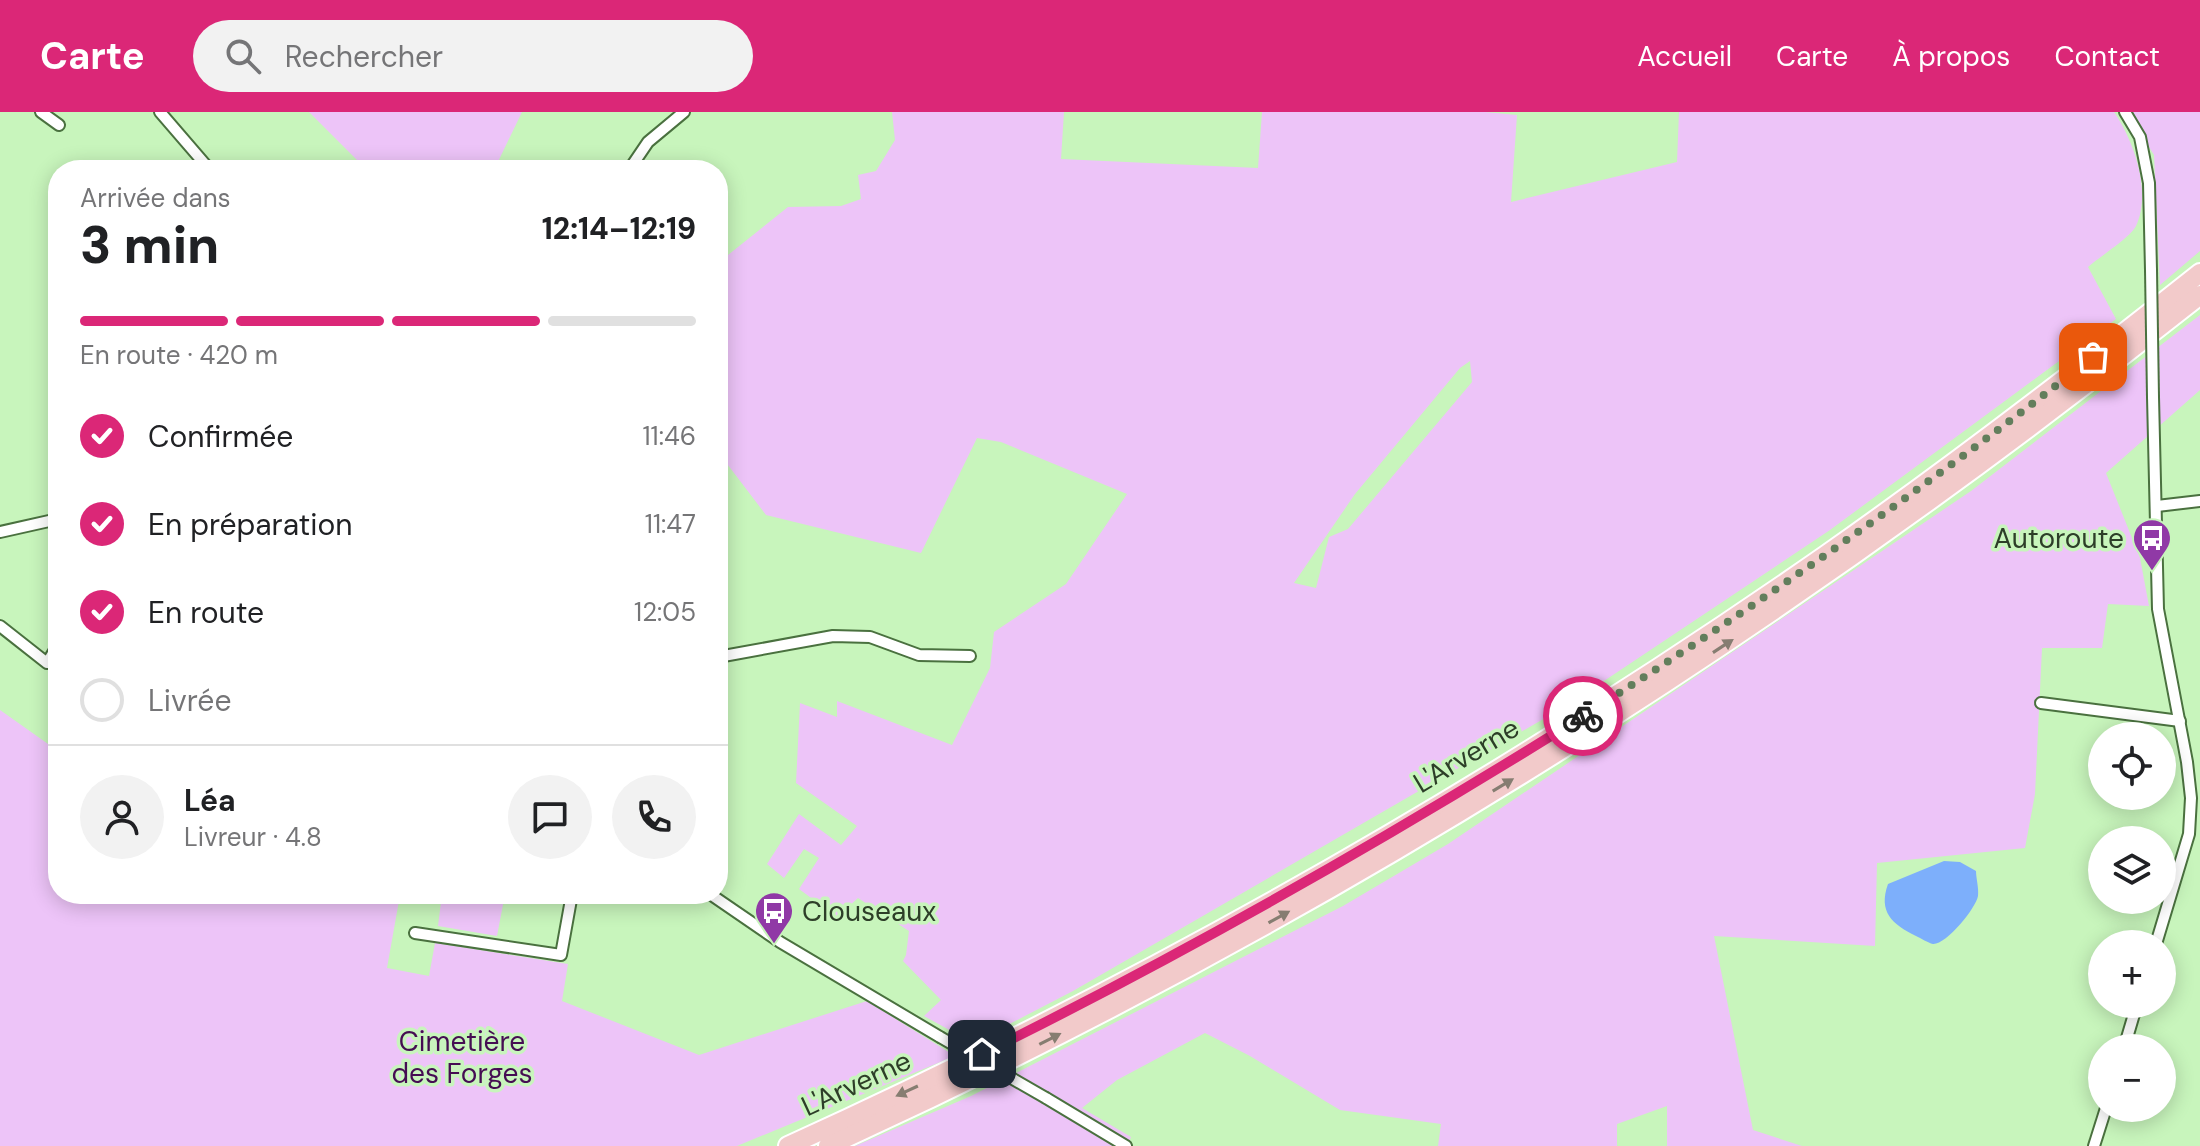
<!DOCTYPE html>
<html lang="fr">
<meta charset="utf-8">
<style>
body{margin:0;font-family:"DM Sans",sans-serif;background:#f2f2f2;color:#202124;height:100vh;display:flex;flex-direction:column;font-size:30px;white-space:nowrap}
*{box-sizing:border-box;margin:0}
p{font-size:26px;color:#757577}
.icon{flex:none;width:44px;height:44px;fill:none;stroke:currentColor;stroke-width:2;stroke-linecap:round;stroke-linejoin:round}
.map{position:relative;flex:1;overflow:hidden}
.sheet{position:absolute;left:48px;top:48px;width:680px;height:744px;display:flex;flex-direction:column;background:#fff;border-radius:32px;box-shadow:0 4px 20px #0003}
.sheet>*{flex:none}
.tools{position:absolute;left:2088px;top:610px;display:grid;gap:16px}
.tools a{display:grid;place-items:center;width:88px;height:88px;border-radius:50%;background:#fff;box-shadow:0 4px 20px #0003;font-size:40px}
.pin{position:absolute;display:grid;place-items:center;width:68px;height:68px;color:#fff;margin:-34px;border-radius:16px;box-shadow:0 4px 12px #0006}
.courier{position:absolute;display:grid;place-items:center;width:80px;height:80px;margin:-40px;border:6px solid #db2777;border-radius:50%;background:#fff;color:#222;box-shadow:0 2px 10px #0007}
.headline em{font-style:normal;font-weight:800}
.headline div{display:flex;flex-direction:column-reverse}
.headline{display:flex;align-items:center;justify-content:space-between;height:136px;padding:0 32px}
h1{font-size:52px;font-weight:800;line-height:60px}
.bar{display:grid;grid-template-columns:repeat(4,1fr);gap:12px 8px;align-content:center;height:96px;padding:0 32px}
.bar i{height:10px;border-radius:6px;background:#e0e0e0}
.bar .current{background:#db2777}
.bar p{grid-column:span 4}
.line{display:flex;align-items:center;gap:20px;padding:0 32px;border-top:2px solid #e0e0e0}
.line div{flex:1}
.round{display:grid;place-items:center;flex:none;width:84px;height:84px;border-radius:42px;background:#f2f2f2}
ol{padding:0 32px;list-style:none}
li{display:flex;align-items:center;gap:24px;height:88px}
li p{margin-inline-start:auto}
li .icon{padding:8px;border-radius:50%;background:#db2777;color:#fff;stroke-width:4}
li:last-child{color:#757577}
li i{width:44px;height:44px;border:4px solid #e0e0e0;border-radius:50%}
header{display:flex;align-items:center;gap:48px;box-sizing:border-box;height:112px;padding:0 40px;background:#db2777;color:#fff}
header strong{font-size:38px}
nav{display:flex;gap:44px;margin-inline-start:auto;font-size:28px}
.search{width:560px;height:72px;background:#f2f2f2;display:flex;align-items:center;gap:20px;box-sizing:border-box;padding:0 28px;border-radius:44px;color:#757577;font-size:30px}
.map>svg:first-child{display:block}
</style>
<header>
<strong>Carte</strong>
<div class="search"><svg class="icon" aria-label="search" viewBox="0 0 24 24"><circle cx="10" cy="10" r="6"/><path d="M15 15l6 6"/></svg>Rechercher</div>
<nav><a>Accueil</a><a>Carte</a><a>À propos</a><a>Contact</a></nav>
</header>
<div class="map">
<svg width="2200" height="1034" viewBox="0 0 2200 1034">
<rect width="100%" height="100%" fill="#c8f5bc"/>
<g fill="#edc4f8" fill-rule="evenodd">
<polygon points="309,0 522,0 494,58 367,58"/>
<path d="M892 0H1064L1061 47 1258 56 1262 0H1485L1517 3 1511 90 1677 50 1679 0H2114C2134 29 2152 80 2136 114 2130 126 2099 145 2088 155L2116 207 1830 418 1571 591 1073 879 973 931 924 904 941 888 903 849 906 843 909 819 858 786 837 805 799 777 819 746 804 737 784 766 767 752 799 702 841 733 857 714 796 671 800 591 837 605V589L952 633 990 556 994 520 1066 472 1127 382 1001 330 977 326 921 441 766 403 718 340V151L788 95 841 94 861 87 858 63 876 59 895 28ZM1470 249 1472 270 1348 417 1329 425 1316 476 1294 471 1355 382 1460 256Z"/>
<polygon points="2127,0 2200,0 2200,139 2160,173 2154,43"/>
<polygon points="2200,203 2200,278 2106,361 2140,446 2149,494 2108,492 2102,536 2042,536 2035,682 2025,736 1877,751 1875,834 1714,824 1753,1018 1802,1034 1667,1034 1667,994 1617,1012 1617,1034 1438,1034 1441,1012 1340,998 1250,944 1205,921 1117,968 1082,996 1131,1025 1127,1034 855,1034 971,984 1343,794 1448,732 1971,379"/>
<polygon points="0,598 58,639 58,782 505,782 497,824 438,814 441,790 400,783 387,856 429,864 435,831 568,852 562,889 699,943 867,889 955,944 737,1034 0,1034"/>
</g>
<path fill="#7daffb" d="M1944 749 1960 750 1976 759C1976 766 1979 776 1978 784 1976 796 1946 833 1933 832 1928 831 1921 826 1916 824 1892 812 1878 800 1888 772Z"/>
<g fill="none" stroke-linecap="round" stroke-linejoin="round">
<defs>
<g id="street">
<polyline points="41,0 59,13"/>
<polyline points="160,0 210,58"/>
<polyline points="2125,0 2140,25 2149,71 2151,158"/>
<polyline points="629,58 648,30 684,0"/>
<polyline points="2153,285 2158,497 2187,650 2191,686 2189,722 2156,832"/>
<polyline points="2157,394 2200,389"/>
<polyline points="0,420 58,407"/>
<polyline points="0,514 47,551 58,533"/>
<polyline points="718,545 833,524 870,525 919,543 970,544"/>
<polyline points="2041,591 2180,609"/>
<polyline points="710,782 780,830 940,925"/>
<polyline points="415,821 561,843 572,782"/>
<polyline points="2124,936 2137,892"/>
<polyline points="1046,986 1126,1034"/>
<polyline points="2094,1034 2106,996"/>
</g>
<g id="highway">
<path d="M788 1034C1151 869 1499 671 1826 443 1954 353 2078 258 2200 161"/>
<path d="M828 1034C1320 810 1778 519 2200 183"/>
</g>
</defs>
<use href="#street" stroke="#4a713f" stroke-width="14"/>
<use href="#highway" stroke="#fff" stroke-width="22"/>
<use href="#street" stroke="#fff" stroke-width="10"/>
<use href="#highway" stroke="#f2caca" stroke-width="18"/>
<defs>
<g id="street-bridge">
<polyline points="2151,158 2153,285"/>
<polyline points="940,925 1046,986"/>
</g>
</defs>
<use href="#street-bridge" stroke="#4a713f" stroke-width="14" stroke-linecap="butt"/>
<use href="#street-bridge" stroke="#fff" stroke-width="10"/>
</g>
<defs><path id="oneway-solid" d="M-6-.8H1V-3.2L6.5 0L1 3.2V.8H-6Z" transform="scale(2)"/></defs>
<g fill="#867d71">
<use href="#oneway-solid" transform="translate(1723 534) rotate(-33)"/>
<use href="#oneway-solid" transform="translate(1503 673) rotate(-31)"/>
<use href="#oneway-solid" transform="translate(1279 805) rotate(-29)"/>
<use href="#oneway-solid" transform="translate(1050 927) rotate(-27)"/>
<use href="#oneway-solid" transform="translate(907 979) rotate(155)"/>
</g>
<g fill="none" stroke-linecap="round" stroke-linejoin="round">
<path stroke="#637e5c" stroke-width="8" stroke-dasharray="0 14.4" d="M1583 604C1759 493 1929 373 2093 245"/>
<path stroke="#db2777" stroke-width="10" d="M982 942C1188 840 1388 726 1583 604"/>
</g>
<defs>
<symbol id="bus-pin" viewBox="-11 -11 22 30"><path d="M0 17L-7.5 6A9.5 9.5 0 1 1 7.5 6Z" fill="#9039a6" stroke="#c8f5bc"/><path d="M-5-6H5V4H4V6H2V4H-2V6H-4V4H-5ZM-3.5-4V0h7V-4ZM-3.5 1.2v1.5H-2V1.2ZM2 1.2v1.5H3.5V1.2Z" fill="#fff"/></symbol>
</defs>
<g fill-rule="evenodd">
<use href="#bus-pin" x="2130" y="404" width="44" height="60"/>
<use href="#bus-pin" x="752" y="777" width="44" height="60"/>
</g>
<g text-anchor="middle" stroke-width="7" stroke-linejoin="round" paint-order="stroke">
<g font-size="28" fill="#2d3e28" stroke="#c8f5bc" text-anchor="end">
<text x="2124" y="436">Autoroute</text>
<text x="802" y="809" text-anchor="start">Clouseaux</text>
</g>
<g font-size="28" fill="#2d3e28" stroke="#c8f5bc">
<text transform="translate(1466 643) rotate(-31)" y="10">L'Arverne</text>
<text transform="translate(856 971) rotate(-25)" y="10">L'Arverne</text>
</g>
<g font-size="28" fill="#450d52" stroke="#c8f5bc">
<text x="462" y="939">Cimetière<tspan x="462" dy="32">des Forges</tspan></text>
</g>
</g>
</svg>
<div class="tools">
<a><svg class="icon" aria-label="locate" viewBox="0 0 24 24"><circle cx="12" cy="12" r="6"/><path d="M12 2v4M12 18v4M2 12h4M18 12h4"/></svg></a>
<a><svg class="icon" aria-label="layers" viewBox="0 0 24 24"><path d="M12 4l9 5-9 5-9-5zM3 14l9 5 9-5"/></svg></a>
<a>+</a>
<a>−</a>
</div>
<div class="pin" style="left:2093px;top:245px;background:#ea580c"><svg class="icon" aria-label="bag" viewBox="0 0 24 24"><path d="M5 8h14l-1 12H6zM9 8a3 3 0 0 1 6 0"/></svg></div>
<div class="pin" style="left:982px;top:942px;background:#1f2937"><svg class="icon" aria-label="home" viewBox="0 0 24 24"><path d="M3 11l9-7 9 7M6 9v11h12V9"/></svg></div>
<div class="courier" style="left:1583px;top:604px"><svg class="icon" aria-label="bike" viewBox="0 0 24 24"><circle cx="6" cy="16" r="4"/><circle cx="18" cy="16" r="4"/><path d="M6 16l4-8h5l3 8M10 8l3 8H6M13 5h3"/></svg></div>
<section class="sheet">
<div class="headline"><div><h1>3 min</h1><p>Arrivée dans</p></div><em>12:14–12:19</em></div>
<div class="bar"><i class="current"></i><i class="current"></i><i class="current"></i><i></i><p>En route · 420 m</p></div>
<ol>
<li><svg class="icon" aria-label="check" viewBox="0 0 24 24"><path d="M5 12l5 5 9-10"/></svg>Confirmée<p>11:46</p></li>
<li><svg class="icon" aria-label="check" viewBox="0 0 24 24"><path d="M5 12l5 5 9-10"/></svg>En préparation<p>11:47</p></li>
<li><svg class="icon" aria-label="check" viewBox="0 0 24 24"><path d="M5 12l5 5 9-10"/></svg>En route<p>12:05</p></li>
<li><i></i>Livrée</li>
</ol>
<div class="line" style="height:144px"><a class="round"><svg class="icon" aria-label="person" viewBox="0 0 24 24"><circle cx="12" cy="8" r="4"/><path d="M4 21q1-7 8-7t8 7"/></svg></a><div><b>Léa</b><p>Livreur · 4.8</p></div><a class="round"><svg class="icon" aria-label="chat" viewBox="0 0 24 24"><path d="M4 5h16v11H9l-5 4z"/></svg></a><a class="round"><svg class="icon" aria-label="phone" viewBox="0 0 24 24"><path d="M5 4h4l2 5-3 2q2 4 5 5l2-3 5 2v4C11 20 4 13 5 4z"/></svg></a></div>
</section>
</div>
